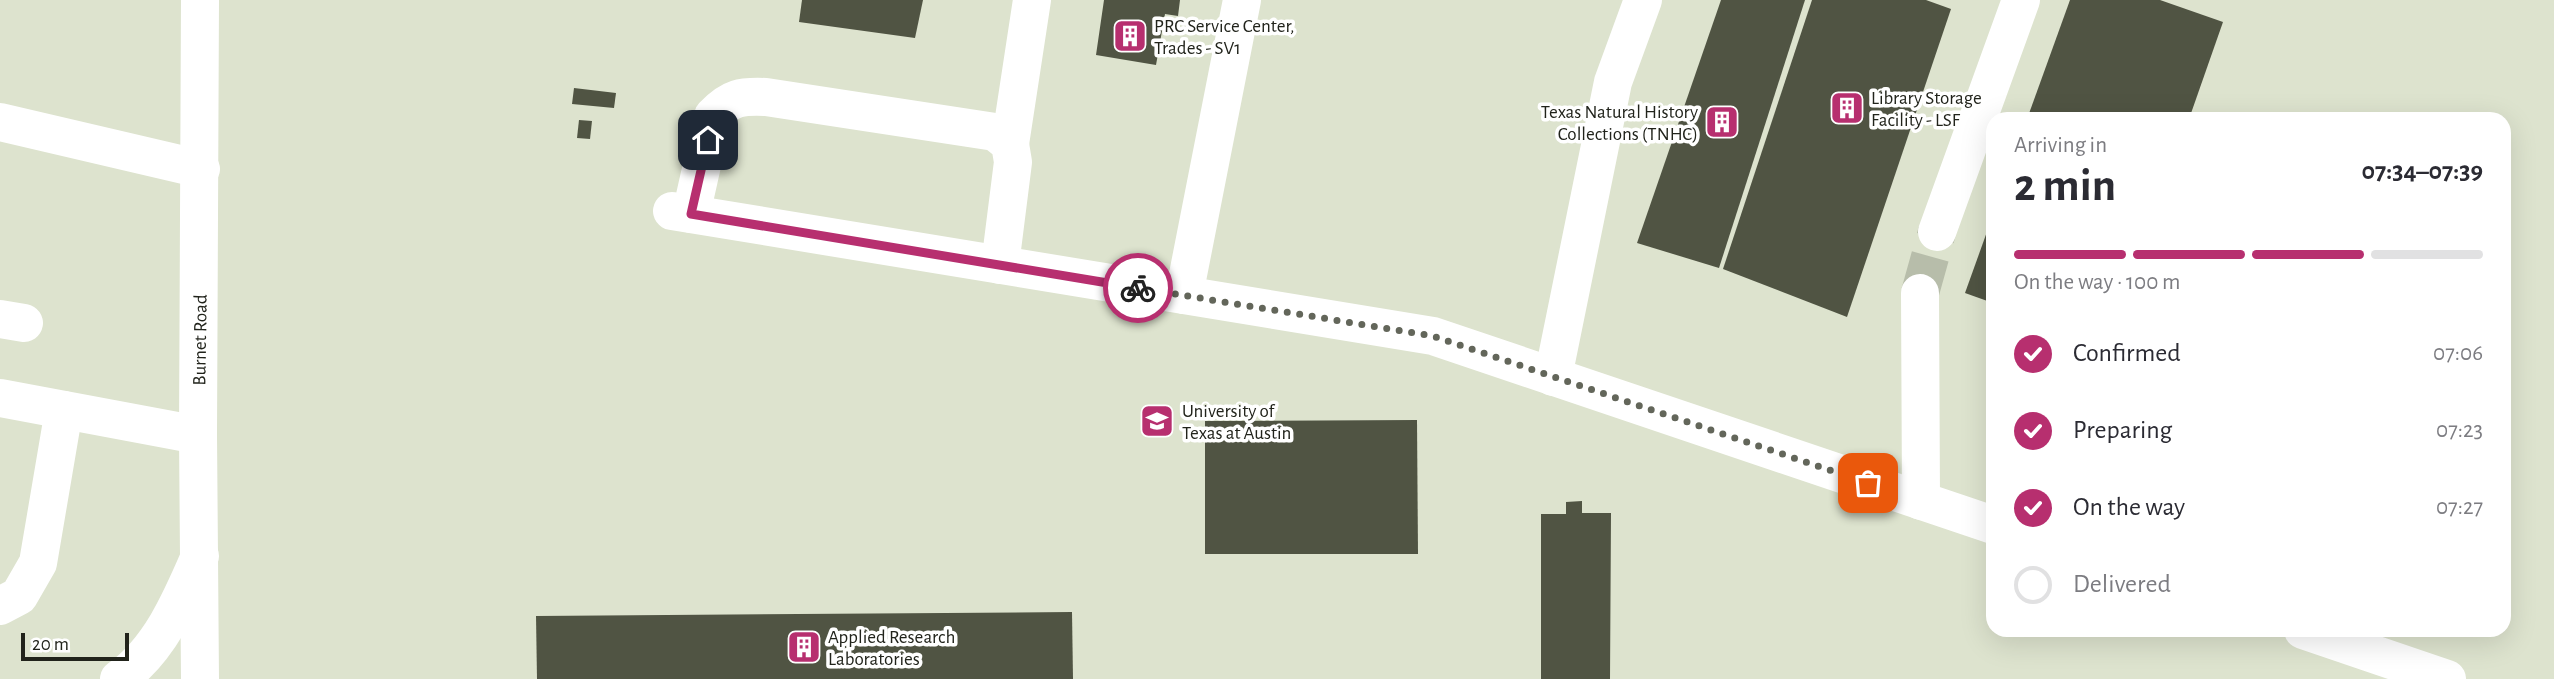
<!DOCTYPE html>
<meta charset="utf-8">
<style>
body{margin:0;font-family:"Alegreya Sans",sans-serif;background:#f2f2f3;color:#2b2b33;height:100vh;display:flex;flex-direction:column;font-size:26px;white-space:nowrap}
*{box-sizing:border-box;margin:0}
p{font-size:23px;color:#7c7c81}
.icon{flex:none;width:38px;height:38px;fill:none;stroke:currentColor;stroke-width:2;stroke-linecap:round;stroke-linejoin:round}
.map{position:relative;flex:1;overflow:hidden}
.drawer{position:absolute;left:1986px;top:112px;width:525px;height:525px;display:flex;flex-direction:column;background:#fff;border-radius:21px;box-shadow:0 7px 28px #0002}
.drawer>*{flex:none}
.scale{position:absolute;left:21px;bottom:18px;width:108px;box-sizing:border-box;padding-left:7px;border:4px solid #21231b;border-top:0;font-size:19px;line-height:24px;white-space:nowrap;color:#21231b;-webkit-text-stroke:5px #fff;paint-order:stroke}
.pin{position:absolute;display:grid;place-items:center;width:60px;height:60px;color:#fff;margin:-30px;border-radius:14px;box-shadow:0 4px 10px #0006}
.courier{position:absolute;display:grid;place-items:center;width:70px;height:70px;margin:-35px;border:5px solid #b72f6f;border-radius:50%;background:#fff;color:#222;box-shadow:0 2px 9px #0007}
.head em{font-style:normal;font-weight:700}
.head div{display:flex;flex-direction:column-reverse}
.head{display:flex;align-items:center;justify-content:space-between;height:119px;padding:0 28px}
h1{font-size:46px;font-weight:700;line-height:52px}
.bar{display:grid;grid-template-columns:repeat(4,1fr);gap:10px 7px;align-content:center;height:84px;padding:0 28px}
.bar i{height:9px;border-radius:5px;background:#e1e1e2}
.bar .selected{background:#b72f6f}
.bar p{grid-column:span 4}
ol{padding:0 28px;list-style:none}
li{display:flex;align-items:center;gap:21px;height:77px}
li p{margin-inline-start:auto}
li .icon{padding:7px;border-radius:50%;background:#b72f6f;color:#fff;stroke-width:4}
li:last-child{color:#7c7c81}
li i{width:38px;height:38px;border:4px solid #e1e1e2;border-radius:50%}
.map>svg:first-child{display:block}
</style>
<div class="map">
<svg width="2554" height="679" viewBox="0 0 2554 679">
<rect width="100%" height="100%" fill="#dde3ce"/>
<g fill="#505443">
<polygon points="802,0 923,0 915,38 799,22"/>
<polygon points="1104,0 1180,0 1178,16 1165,14 1156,65 1096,55"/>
<polygon points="1721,0 1805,0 1719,268 1637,243"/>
<polygon points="1812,0 1926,0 1951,9 1847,317 1723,269"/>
<polygon points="2070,0 2160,0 2223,22 2189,119 2027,119"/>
<polygon points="574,88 616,93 614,108 572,104"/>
<polygon points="579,120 592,121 590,139 577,138"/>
<polygon points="1993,215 1993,303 1965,293"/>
<polygon points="1417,420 1418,554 1205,554 1205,421"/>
<polygon points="1582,501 1582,513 1611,513 1610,679 1541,679 1541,514 1566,514 1566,502"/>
<polygon points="1072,612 1073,679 537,679 536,616"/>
</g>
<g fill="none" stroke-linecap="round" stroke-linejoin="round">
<polyline stroke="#b7bdaa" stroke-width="38" stroke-dasharray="38 19" stroke-linecap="butt" points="1920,293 1937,232"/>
<g stroke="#fff" stroke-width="38">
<polyline points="0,122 201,169"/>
<polyline points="1010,144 1032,0"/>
<polyline points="672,211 1433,336 1993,525"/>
<path d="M691 214 713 116C731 97 741 96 766 97L995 132 1010 144 1013 162 1000 265"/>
<polyline points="1937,232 2021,0"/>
<polyline points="1920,293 1921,501"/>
<polyline points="1184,295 1242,0"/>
<polyline points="0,319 24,323"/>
<polyline points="1553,377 1613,82 1643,0"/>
<polyline points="0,398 198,435"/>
<polyline points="0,606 19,596 38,563 64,410"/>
<polyline points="2303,630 2447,679"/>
<path d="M119 679C160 650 181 600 200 556"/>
</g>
<polyline stroke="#fff" stroke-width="38" points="200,679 198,435 200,0"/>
</g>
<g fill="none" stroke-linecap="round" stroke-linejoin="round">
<polyline stroke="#63665a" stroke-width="7" stroke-dasharray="0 12.6" points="1138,288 1433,336 1868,483"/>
<polyline stroke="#b72f6f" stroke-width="9" points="708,140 691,214 1138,288"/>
</g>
<defs>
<symbol id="building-square" viewBox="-11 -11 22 22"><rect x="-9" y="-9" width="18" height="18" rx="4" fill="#b72f6f" stroke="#fff"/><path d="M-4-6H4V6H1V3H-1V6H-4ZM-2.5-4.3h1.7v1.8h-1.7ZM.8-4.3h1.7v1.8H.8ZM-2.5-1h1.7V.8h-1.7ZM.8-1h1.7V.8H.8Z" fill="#fff"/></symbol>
<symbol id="university-square" viewBox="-11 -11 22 22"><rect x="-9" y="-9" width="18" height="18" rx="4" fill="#b72f6f" stroke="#fff"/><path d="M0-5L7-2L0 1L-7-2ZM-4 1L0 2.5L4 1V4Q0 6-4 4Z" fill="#fff"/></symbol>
</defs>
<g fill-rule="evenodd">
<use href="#building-square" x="1111" y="17" width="38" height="38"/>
<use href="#building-square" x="1828" y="89" width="38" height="38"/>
<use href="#building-square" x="1703" y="103" width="38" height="38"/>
<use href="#university-square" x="1138" y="402" width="38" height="38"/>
<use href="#building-square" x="785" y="628" width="38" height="38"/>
</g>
<g text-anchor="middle" stroke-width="7" stroke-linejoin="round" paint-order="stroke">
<g font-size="19" fill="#21231b" stroke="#fff" text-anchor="start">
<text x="1154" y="32">PRC Service Center,<tspan x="1154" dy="22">Trades - SV1</tspan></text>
<text x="1871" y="104">Library Storage<tspan x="1871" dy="22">Facility - LSF</tspan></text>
<text x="1698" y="118" text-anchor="end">Texas Natural History<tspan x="1698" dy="22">Collections (TNHC)</tspan></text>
<text x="1182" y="417">University of<tspan x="1182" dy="22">Texas at Austin</tspan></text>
<text x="828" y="643">Applied Research<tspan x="828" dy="22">Laboratories</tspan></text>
</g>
<g font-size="19" fill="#21231b" stroke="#fff">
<text transform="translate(199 340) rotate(-89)" y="7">Burnet Road</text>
</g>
</g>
</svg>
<div class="scale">20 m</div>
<div class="pin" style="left:1868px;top:483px;background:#ea580c"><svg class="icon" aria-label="bag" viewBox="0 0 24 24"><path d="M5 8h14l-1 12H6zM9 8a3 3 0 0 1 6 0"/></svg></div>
<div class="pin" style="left:708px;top:140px;background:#1f2937"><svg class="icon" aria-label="home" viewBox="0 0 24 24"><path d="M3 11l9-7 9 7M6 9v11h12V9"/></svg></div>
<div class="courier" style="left:1138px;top:288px"><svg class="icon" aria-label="bike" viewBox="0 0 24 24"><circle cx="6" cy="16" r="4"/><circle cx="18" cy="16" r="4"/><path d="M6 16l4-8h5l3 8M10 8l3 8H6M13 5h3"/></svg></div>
<section class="drawer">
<div class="head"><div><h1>2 min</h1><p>Arriving in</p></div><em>07:34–07:39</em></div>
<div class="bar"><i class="selected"></i><i class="selected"></i><i class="selected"></i><i></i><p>On the way · 100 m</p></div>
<ol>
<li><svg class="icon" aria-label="check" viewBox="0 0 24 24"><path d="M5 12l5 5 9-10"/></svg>Confirmed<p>07:06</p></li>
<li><svg class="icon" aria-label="check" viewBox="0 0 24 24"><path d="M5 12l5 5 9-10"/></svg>Preparing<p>07:23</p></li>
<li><svg class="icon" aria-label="check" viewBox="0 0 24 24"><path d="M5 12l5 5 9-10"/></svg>On the way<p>07:27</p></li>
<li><i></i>Delivered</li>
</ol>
</section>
</div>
